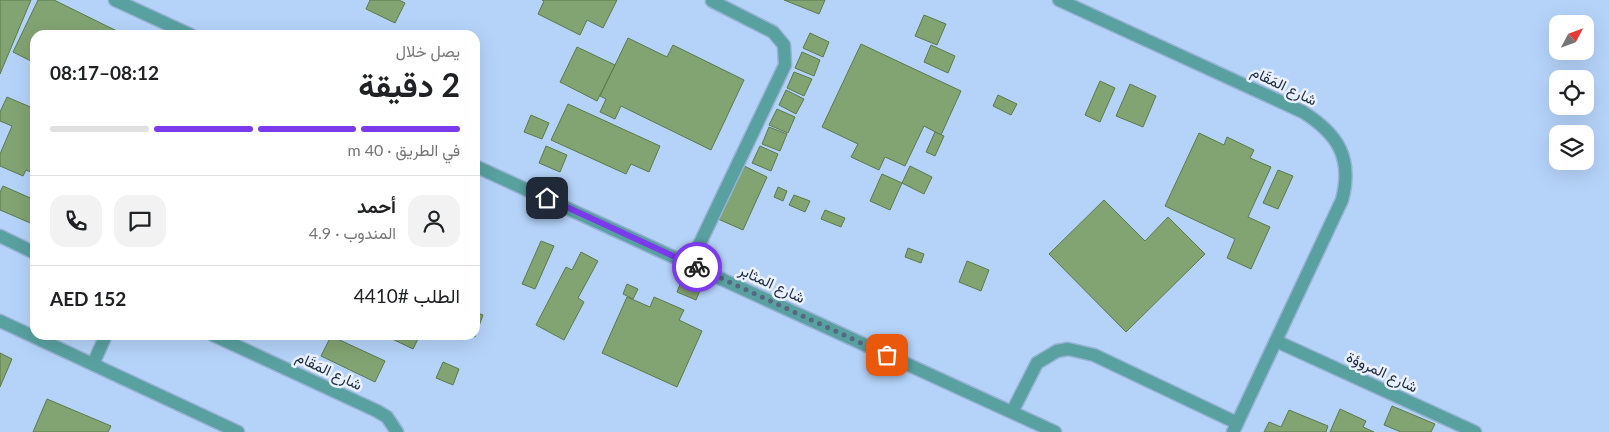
<!DOCTYPE html>
<html lang="ar">
<meta charset="utf-8">
<style>
body{margin:0;font-family:Lato,Vazirmatn,sans-serif;background:#f2f2f2;color:#202124;direction:rtl;height:100vh;display:flex;flex-direction:column;font-size:19px;white-space:nowrap}
*{box-sizing:border-box;margin:0}
p{font-size:16px;color:#757577}
.icon{flex:none;width:28px;height:28px;fill:none;stroke:currentColor;stroke-width:2;stroke-linecap:round;stroke-linejoin:round}
.map{position:relative;flex:1;overflow:hidden;direction:ltr}
.details{position:absolute;left:30px;top:30px;width:450px;height:310px;display:flex;flex-direction:column;background:#fff;border-radius:15px;box-shadow:0 5px 20px #0002;direction:rtl}
.details>*{flex:none}
.needle{width:32px;rotate:49deg}
.controls{position:absolute;left:1549px;top:15px;display:grid;gap:10px}
.controls a{display:grid;place-items:center;width:45px;height:45px;border-radius:10px;background:#fff;box-shadow:0 5px 20px #0002;font-size:25px}
.pin{position:absolute;display:grid;place-items:center;width:42px;height:42px;color:#fff;margin:-21px;border-radius:10px;box-shadow:0 2px 8px #0006}
.courier{position:absolute;display:grid;place-items:center;width:50px;height:50px;margin:-25px;border:4px solid #7c3aed;border-radius:50%;background:#fff;color:#222;box-shadow:0 1px 6px #0007}
.summary em{font-style:normal;font-weight:700}
.summary div{display:flex;flex-direction:column-reverse}
.summary{display:flex;align-items:center;justify-content:space-between;height:85px;padding:0 20px}
h1{font-size:32px;font-weight:700;line-height:38px}
.bar{display:grid;grid-template-columns:repeat(4,1fr);gap:8px 5px;align-content:center;height:60px;padding:0 20px}
.bar i{height:6px;border-radius:4px;background:#e0e0e0}
.bar .on{background:#7c3aed}
.bar p{grid-column:span 4}
.line{display:flex;align-items:center;gap:12px;padding:0 20px;border-top:1px solid #e0e0e0}
.line div{flex:1}
.round{display:grid;place-items:center;flex:none;width:52px;height:52px;border-radius:15px;background:#f2f2f2}
.map>svg:first-child{display:block}
</style>
<div class="map">
<svg width="1609" height="432" viewBox="0 0 1609 432">
<rect width="100%" height="100%" fill="#b5d3f9"/>
<g fill="#82a372" stroke="#5b7a4b">
<polygon points="0,0 31,0 0,74"/>
<polygon points="38,0 54,0 125,35 35,35 35,63 13,52"/>
<polygon points="370,0 399,0 405,3 395,23 366,9"/>
<polygon points="542,0 617,0 603,28 587,20 580,35 538,14 544,1"/>
<polygon points="784,0 825,0 819,14"/>
<polygon points="924,15 946,24 937,45 915,36"/>
<polygon points="810,33 829,42 823,57 803,48"/>
<polygon points="628,38 667,57 673,45 744,80 711,150 621,106 615,119 600,112 606,99 600,96"/>
<polygon points="861,44 961,91 941,135 924,126 905,166 885,157 879,170 851,157 858,144 822,127"/>
<polygon points="931,45 955,56 948,73 924,62"/>
<polygon points="577,47 615,65 597,101 560,82"/>
<polygon points="802,52 820,60 814,76 795,68"/>
<polygon points="794,72 812,79 804,96 787,88"/>
<polygon points="1100,81 1115,88 1100,122 1085,115"/>
<polygon points="1130,84 1156,96 1143,127 1116,116"/>
<polygon points="786,90 804,99 796,114 779,105"/>
<polygon points="998,95 1017,104 1011,115 993,106"/>
<polygon points="7,97 35,109 35,174 26,170 23,176 0,166 0,154 12,126 0,121 0,112"/>
<polygon points="568,104 660,146 649,172 631,164 626,174 551,140"/>
<polygon points="777,109 795,117 788,133 769,125"/>
<polygon points="531,115 549,123 542,139 524,132"/>
<polygon points="769,127 787,134 780,151 762,144"/>
<polygon points="935,132 944,136 935,156 926,152"/>
<polygon points="1199,133 1224,145 1227,137 1254,150 1250,158 1271,167 1248,217 1270,227 1251,269 1227,258 1235,239 1165,206"/>
<polygon points="546,146 567,155 560,172 539,163"/>
<polygon points="760,146 778,154 771,171 752,163"/>
<polygon points="742,165 767,177 743,230 718,219"/>
<polygon points="910,166 932,177 924,194 902,183"/>
<polygon points="1278,170 1293,176 1278,209 1263,203"/>
<polygon points="882,174 902,183 890,210 870,201"/>
<polygon points="3,186 35,200 35,225 0,210 0,192"/>
<polygon points="778,187 787,191 783,201 774,197"/>
<polygon points="794,195 810,201 805,212 789,205"/>
<polygon points="1104,200 1145,241 1168,217 1205,254 1126,332 1049,254"/>
<polygon points="825,210 845,218 841,227 821,219"/>
<polygon points="541,241 554,246 535,289 522,284"/>
<polygon points="908,248 924,254 921,263 905,257"/>
<polygon points="581,252 598,261 578,298 584,302 564,340 536,325 566,267 572,270"/>
<polygon points="967,261 989,270 981,291 959,282"/>
<polygon points="684,274 703,283 696,300 677,292"/>
<polygon points="627,284 638,289 633,299 623,294"/>
<polygon points="627,297 650,307 654,297 684,310 679,320 702,331 677,387 602,353"/>
<polygon points="475,312 483,315 475,337 471,335 475,335"/>
<polygon points="384,335 420,335 413,349"/>
<polygon points="331,336 385,361 375,382 321,356"/>
<polygon points="0,353 12,359 0,387"/>
<polygon points="443,362 459,369 453,385 436,378"/>
<polygon points="47,399 111,426 108,432 33,432"/>
<polygon points="1392,406 1435,424 1431,432 1401,432 1384,425"/>
<polygon points="1340,409 1366,421 1363,427 1374,432 1330,432"/>
<polygon points="1289,410 1328,426 1326,432 1264,432 1269,422 1281,427"/>
</g>
<g fill="none" stroke-linecap="round" stroke-linejoin="round">
<defs>
<g id="minor">
<polyline points="115,0 191,35"/>
<path d="M1059 0 1303 112C1338 134 1353 158 1342 200L1233 432"/>
<polyline points="475,166 1055,432"/>
<polyline points="0,236 35,253"/>
<polyline points="690,264 785,65 784,45 773,32 712,1"/>
<polyline points="0,321 238,432"/>
<polyline points="213,335 377,411 387,417 397,432"/>
<polyline points="1276,341 1475,432"/>
<polyline points="93,364 106,335"/>
<polyline points="1012,412 1037,363 1057,351 1068,349 1094,355 1237,423"/>
</g>
</defs>
<use href="#minor" stroke="#97b2d4" stroke-width="15"/>
<use href="#minor" stroke="#59a0a0" stroke-width="12"/>
</g>
<g fill="none" stroke-linecap="round" stroke-linejoin="round">
<polyline stroke="#556882" stroke-width="5" stroke-dasharray="0 9" points="697,267 887,355"/>
<polyline stroke="#7c3aed" stroke-width="6" points="547,198 697,267"/>
</g>
<g text-anchor="middle" stroke-width="5" stroke-linejoin="round" paint-order="stroke">
<g font-size="15" fill="#212f42" stroke="#eaf1fc">
<text transform="translate(1284 86) rotate(26)" y="5">شارع المَقَام</text>
<text transform="translate(772 284) rotate(25)" y="5">شارع المثابر</text>
<text transform="translate(329 371) rotate(25)" y="5">شارع المَقَام</text>
<text transform="translate(1382 372) rotate(25)" y="5">شارع المروؤة</text>
</g>
</g>
</svg>
<div class="controls">
<a><svg class="needle" viewBox="-14 -14 28 28"><path d="M0-13l5 13h-10z" fill="#e53935"/><path d="M0 13l5-13h-10z" fill="#757577"/></svg></a>
<a><svg class="icon" aria-label="locate" viewBox="0 0 24 24"><circle cx="12" cy="12" r="6"/><path d="M12 2v4M12 18v4M2 12h4M18 12h4"/></svg></a>
<a><svg class="icon" aria-label="layers" viewBox="0 0 24 24"><path d="M12 4l9 5-9 5-9-5zM3 14l9 5 9-5"/></svg></a>
</div>
<div class="pin" style="left:887px;top:355px;background:#ea580c"><svg class="icon" aria-label="bag" viewBox="0 0 24 24"><path d="M5 8h14l-1 12H6zM9 8a3 3 0 0 1 6 0"/></svg></div>
<div class="pin" style="left:547px;top:198px;background:#1f2937"><svg class="icon" aria-label="home" viewBox="0 0 24 24"><path d="M3 11l9-7 9 7M6 9v11h12V9"/></svg></div>
<div class="courier" style="left:697px;top:267px"><svg class="icon" aria-label="bike" viewBox="0 0 24 24"><circle cx="6" cy="16" r="4"/><circle cx="18" cy="16" r="4"/><path d="M6 16l4-8h5l3 8M10 8l3 8H6M13 5h3"/></svg></div>
<section class="details">
<div class="summary"><div><h1>2 دقيقة</h1><p>يصل خلال</p></div><em>08:12–08:17</em></div>
<div class="bar"><i class="on"></i><i class="on"></i><i class="on"></i><i></i><p>في الطريق · 40 m</p></div>
<div class="line" style="height:90px"><a class="round"><svg class="icon" aria-label="person" viewBox="0 0 24 24"><circle cx="12" cy="8" r="4"/><path d="M4 21q1-7 8-7t8 7"/></svg></a><div><b>أحمد</b><p>المندوب · 4.9</p></div><a class="round"><svg class="icon" aria-label="chat" viewBox="0 0 24 24"><path d="M4 5h16v11H9l-5 4z"/></svg></a><a class="round"><svg class="icon" aria-label="phone" viewBox="0 0 24 24"><path d="M5 4h4l2 5-3 2q2 4 5 5l2-3 5 2v4C11 20 4 13 5 4z"/></svg></a></div>
<div class="line" style="height:65px"><div>الطلب #4410</div><b>AED 152</b></div>
</section>
</div>
